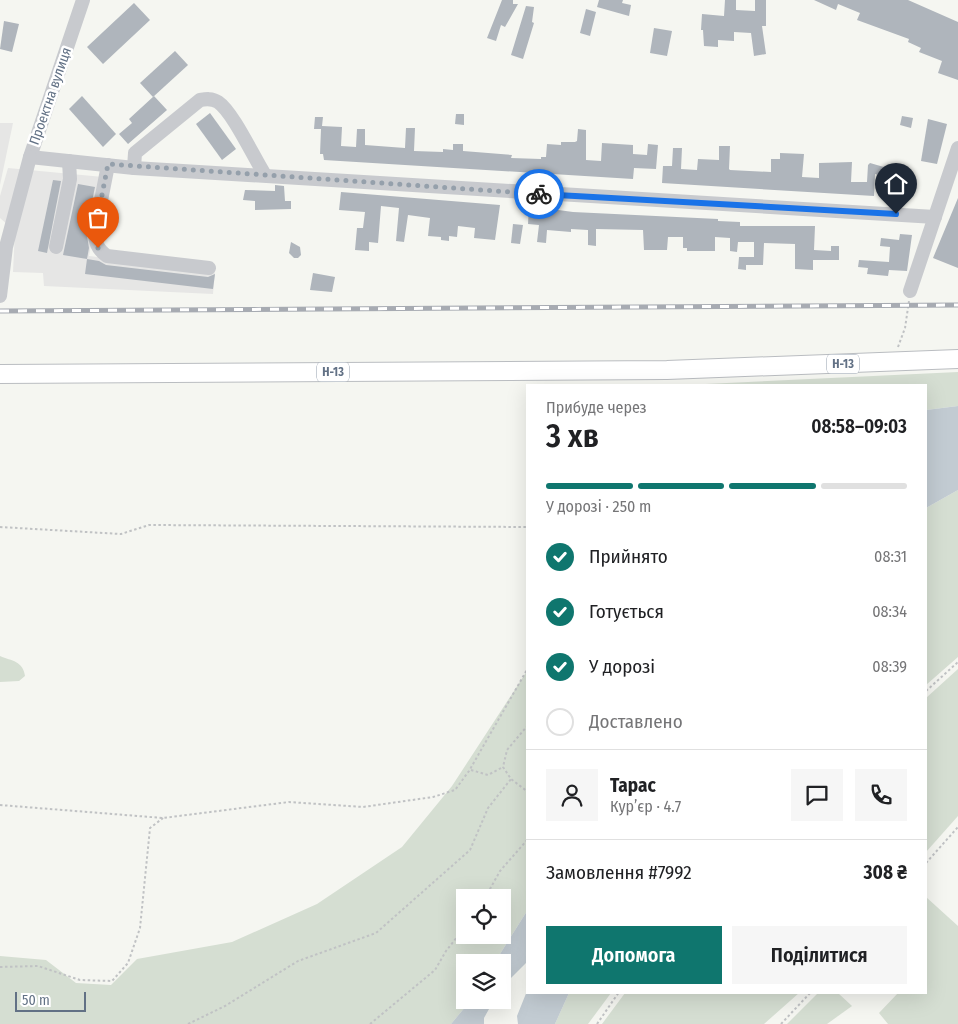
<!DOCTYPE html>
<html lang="uk">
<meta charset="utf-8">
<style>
body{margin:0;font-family:"Fira Sans Condensed",sans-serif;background:#f6f6f6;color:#202124;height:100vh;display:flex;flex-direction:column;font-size:19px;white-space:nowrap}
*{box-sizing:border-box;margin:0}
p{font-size:16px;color:#757577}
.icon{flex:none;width:28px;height:28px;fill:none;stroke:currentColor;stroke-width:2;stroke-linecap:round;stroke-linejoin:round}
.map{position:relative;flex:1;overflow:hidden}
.sheet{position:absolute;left:526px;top:384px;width:401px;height:610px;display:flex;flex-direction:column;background:#fff;border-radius:0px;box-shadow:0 5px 20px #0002}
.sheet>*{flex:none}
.tools{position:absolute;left:456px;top:889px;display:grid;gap:10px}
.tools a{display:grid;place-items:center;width:55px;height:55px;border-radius:0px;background:#fff;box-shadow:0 5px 20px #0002;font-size:25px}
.scale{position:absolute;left:15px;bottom:12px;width:71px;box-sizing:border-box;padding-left:5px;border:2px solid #627185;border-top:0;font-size:14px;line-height:18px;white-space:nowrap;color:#627185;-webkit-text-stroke:4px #fff;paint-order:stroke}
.pin{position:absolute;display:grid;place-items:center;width:42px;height:42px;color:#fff;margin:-51px -21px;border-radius:50% 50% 50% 0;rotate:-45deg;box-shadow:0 0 5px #0007}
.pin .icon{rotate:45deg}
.courier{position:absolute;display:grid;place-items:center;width:50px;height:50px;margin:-25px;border:4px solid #1a73e8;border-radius:50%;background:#fff;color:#222;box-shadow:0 1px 6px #0007}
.headline em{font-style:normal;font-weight:600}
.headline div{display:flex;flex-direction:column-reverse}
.headline{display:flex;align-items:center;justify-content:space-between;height:85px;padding:0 20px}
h1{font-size:32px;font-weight:600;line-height:38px}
.bar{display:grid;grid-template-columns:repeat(4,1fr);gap:8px 5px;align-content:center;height:60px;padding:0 20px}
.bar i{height:6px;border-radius:4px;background:#e0e0e0}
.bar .selected{background:#0f766e}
.bar p{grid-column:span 4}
.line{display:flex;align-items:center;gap:12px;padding:0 20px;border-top:1px solid #e0e0e0}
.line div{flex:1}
.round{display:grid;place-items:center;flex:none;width:52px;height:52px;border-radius:0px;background:#f6f6f6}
ol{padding:0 20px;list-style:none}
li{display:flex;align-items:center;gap:15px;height:55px}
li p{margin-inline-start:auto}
li .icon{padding:5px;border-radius:50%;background:#0f766e;color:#fff;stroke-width:4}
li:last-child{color:#757577}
li i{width:28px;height:28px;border:2px solid #e0e0e0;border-radius:50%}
.button{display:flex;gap:10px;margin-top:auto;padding:10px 20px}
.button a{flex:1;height:58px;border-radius:0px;background:#0f766e;color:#fff;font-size:20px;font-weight:600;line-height:58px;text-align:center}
.button a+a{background:#f6f6f6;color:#202124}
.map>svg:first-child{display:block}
</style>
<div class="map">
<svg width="958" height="1024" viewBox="0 0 958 1024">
<rect width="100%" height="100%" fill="#f5f6f1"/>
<g fill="#e6e6e5">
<polygon points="0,123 13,123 0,185"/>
<polygon points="8,168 103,177 89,256 215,271 213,294 44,286 43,273 13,272 15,231 0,218 0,196"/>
</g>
<g fill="#d5ded2" fill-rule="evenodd">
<polygon points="958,372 958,406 926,410 926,385 684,385"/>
<polygon points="958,490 958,657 926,685 926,508"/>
<path d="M0 656C12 661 23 661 25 676L19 681 0 682Z"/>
<polygon points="958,669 958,816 926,852 926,698"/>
<path d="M527 671V911L495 962H465V1000H471L451 1024H0V956L46 960 76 983 111 985 137 959 232 942 317 904 402 847 452 786ZM465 898H502V935H465Z"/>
<polygon points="926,897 958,926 958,1024 888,1024 879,1013 898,993 926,992"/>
<polygon points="569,993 611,993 588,1024 555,1024"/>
<polygon points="625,993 625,992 799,993 764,1024 602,1024"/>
<polygon points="818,993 838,993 852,1006 827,1024 787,1024"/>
</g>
<g fill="#c2cbd2">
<polygon points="958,406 958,490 926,508 926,410"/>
<polygon points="527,911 527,962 503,986 502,962 495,962"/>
<polygon points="527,991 569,993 555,1024 518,1024 517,1016"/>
<polygon points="471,1000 494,1000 484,1018 484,1024 451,1024"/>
</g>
<g fill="#afb5bc">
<polygon points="502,0 513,0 513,4 518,4 505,27 501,25 496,41 487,38"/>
<polygon points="599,0 623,0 622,3 631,5 629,16 597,7"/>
<polygon points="725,0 736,0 736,10 755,11 755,0 766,0 766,26 762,26 766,54 754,56 751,33 734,32 734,41 718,40 718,47 704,46 703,30 701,30 702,14 724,16"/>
<polygon points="814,0 908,0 958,22 958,80 938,73 942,61 919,52 921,48 908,42 909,39 857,20 860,13 838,4 836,10"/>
<polygon points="134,3 150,20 103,64 87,47"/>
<polygon points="526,6 534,7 532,22 534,23 523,59 511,55"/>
<polygon points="586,9 596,12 590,36 580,33"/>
<polygon points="4,21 19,24 12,52 0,49"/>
<polygon points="654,28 672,31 667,56 650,53"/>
<polygon points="175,51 188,65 153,97 140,83"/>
<polygon points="82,96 116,134 103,147 69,109"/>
<polygon points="154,96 167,110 128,144 119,134 132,123 129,119"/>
<polygon points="210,113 236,149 222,160 196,124"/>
<polygon points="456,114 464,114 464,125 455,124"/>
<polygon points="902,116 913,118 911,128 900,125"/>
<polygon points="315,117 323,117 322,126 342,127 341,146 356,147 357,129 365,129 365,145 405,148 406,128 415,128 414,151 443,152 443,149 453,150 453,144 463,144 463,151 512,155 511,158 541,159 541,157 546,157 547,144 561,145 561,142 575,142 577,141 578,129 586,130 586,160 601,161 602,143 633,145 633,154 647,155 648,144 658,145 656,169 634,168 633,179 324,160 323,154 320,154 321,129 314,129"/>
<polygon points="928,119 947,124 937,164 921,161"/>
<polygon points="719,146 730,146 729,169 730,170 771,172 771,159 780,159 780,153 804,154 802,177 819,178 819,163 852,162 851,182 867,182 868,165 870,163 901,172 898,181 875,174 874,196 662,183 663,166 672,166 673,148 682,148 681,169 697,170 698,159 719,160"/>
<polygon points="53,180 61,181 47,253 38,251"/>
<polygon points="78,184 95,187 86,230 89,248 87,259 63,255"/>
<polygon points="275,185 284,186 285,201 291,201 291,209 255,210 255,201 243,200 245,190 275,191"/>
<polygon points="341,192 500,205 495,240 474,238 475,228 458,226 457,237 449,236 449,241 441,240 441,237 428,236 430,218 408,215 404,242 396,241 399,208 381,206 378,243 369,242 369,251 355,250 357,228 363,228 365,212 339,210"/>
<polygon points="958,198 958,268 933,258"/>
<polygon points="529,206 573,212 718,219 718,221 740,222 740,226 815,226 814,250 831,251 831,246 839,246 839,260 813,260 813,270 795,269 795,244 764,243 763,265 746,265 746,270 738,269 739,257 754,257 754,242 738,242 737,252 730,251 730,238 715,237 715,251 687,251 687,248 683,248 683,237 668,237 667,250 644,250 643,230 596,229 596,246 588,245 588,230 571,229 571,232 547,230 546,243 537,242 539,225 528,224"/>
<polygon points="513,224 523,225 520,244 511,243"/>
<polygon points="900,234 912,235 907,271 889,270 888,276 867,274 868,268 858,267 859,260 889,262 890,247 880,246 881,238 899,240"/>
<polygon points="291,242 300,247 301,255 298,258 294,258 289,253"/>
<polygon points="87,259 99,261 106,265 208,277 215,274 213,289 85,274"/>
<polygon points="313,273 335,277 332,292 310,290"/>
</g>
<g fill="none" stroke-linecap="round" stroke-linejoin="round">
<defs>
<polyline id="major" points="0,374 667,370 958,359"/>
</defs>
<use href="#major" stroke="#babdc1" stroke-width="20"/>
<g stroke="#c0c2c4" stroke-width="2" stroke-dasharray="2.5 2.5" stroke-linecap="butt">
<polyline points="898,347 905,328 909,301"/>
<polyline points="0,527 121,534 149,525 528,527"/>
<polyline points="926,691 958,662"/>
<polyline points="528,725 507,750 503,767 511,779 528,792"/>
<polyline points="471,770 488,775 503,767"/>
<polyline points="0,805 163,818 289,802 363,807 433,797 455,790 469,771 528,668"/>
<polyline points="926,863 958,827"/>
<polyline points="485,898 500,871 528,839"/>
<polyline points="0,967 38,966 80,980 112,981 128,963 140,928 150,828 163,818"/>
<polyline points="188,1024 225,1006 298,961 376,933 470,850 488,808 511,779"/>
<polyline points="370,1024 435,970 446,951 465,927"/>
<polyline points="597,1024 619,992"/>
<polyline points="781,1024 811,992"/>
</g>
<g stroke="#c8cace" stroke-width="14">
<polyline points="83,0 30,157 134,168 935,217"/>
<path d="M108 165 95 231C95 242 97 249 107 256L209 268"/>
<path d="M134 168 135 153 200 100C206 99 212 98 218 102 233 112 254 158 265 175"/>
<polyline points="56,247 70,179 69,161"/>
<polyline points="910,291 958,148"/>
<polyline points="0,296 6,247 30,157"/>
</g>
<use href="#major" stroke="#fff" stroke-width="18"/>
<defs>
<polyline id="rail" points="0,311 958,305"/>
</defs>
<use href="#rail" stroke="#a7abb2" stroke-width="5"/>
<use href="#rail" stroke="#fff" stroke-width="3" stroke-dasharray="9" stroke-linecap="butt"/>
</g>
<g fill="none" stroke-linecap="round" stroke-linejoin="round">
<polyline stroke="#95a0ab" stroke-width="5" stroke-dasharray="0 9" points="98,248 95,231 108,164 539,194"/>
<polyline stroke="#1a73e8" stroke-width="6" points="539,194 896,214"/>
</g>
<g text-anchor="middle" stroke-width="5" stroke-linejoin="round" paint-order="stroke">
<g fill="#fff" stroke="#919caa" stroke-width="1">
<rect x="827" y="354.5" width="32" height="19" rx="4"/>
<rect x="317" y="362.5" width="32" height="19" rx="4"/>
</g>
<g font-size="12" font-weight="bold" fill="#627185">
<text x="843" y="368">Н-13</text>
<text x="333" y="376">Н-13</text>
</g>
<g font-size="14" fill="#627185" stroke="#fff">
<text transform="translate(50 96) rotate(-71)" y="5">Проектна вулиця</text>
</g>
</g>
</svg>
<div class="tools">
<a><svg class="icon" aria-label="locate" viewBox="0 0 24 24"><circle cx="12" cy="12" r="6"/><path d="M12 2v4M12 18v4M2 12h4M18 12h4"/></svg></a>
<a><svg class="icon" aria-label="layers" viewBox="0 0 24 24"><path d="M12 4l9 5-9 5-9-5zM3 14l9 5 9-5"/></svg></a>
</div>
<div class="scale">50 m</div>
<div class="pin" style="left:98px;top:248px;background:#ea580c"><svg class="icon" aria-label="bag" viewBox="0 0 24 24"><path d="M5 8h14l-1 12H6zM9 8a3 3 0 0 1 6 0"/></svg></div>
<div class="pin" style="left:896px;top:214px;background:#1f2937"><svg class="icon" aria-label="home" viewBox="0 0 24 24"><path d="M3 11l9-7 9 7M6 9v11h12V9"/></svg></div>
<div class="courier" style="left:539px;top:194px"><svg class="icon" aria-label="bike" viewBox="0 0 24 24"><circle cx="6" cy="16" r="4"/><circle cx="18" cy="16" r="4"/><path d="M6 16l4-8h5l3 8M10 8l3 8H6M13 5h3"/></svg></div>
<section class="sheet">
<div class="headline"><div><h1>3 хв</h1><p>Прибуде через</p></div><em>08:58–09:03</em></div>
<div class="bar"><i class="selected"></i><i class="selected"></i><i class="selected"></i><i></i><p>У дорозі · 250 m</p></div>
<ol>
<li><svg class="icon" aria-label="check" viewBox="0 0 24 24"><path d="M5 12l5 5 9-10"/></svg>Прийнято<p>08:31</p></li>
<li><svg class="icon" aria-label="check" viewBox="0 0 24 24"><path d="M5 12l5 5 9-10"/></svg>Готується<p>08:34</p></li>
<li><svg class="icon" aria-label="check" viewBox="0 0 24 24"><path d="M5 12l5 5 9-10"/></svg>У дорозі<p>08:39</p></li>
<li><i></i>Доставлено</li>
</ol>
<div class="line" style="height:90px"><a class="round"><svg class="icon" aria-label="person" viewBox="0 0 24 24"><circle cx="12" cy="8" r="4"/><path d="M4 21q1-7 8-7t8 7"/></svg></a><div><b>Тарас</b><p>Кур’єр · 4.7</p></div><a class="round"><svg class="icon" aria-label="chat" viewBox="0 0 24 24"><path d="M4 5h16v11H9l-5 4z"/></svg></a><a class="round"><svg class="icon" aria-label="phone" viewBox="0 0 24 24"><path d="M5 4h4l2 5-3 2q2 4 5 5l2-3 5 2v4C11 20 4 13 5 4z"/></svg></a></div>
<div class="line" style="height:65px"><div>Замовлення #7992</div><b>308 ₴</b></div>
<div class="button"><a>Допомога</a><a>Поділитися</a></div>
</section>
</div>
